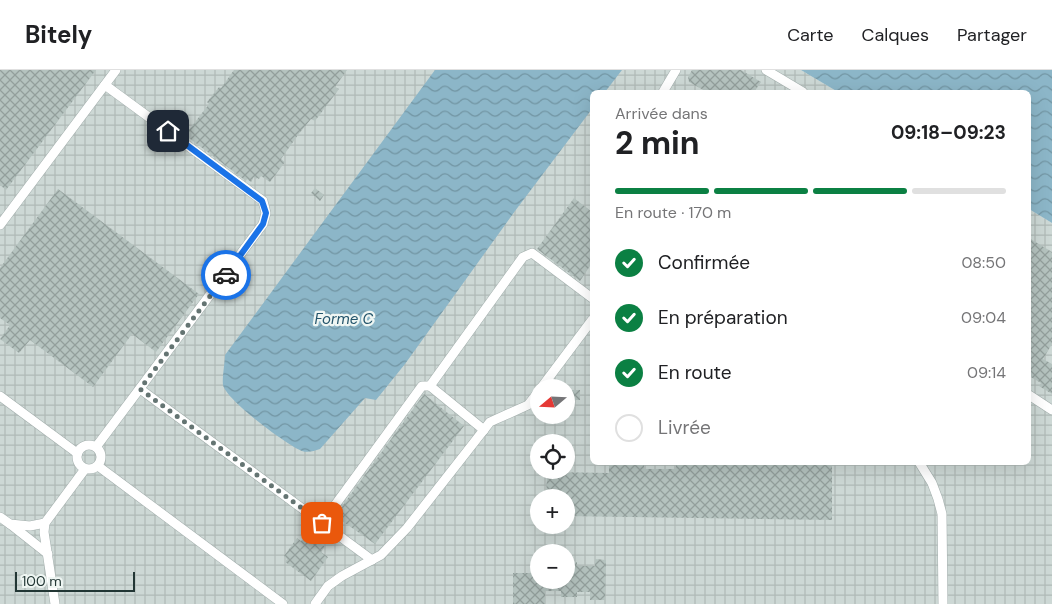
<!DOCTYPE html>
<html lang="fr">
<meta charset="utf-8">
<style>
body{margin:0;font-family:"DM Sans",sans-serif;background:#f6f6f6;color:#202124;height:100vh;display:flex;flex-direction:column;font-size:19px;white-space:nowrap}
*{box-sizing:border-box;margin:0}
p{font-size:16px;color:#757577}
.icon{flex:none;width:28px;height:28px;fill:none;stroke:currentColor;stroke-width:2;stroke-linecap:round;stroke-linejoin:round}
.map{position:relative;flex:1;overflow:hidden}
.panel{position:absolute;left:590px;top:20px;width:441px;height:375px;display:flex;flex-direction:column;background:#fff;border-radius:8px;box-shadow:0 5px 20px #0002}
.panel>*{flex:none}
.needle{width:32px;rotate:251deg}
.fabs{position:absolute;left:530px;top:309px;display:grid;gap:10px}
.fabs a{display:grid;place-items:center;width:45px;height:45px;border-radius:50%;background:#fff;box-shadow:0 5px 20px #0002;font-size:25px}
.scale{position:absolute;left:15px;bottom:12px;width:120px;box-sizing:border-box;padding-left:5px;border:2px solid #223634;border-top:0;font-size:14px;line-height:18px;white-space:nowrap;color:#223634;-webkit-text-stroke:4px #eff6f3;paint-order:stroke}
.pin{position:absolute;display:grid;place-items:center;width:42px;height:42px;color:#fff;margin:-21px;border-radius:10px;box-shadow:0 2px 8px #0006}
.courier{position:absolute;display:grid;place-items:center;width:50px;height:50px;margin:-25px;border:4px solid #1a73e8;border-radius:50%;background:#fff;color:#222;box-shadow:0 1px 6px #0007}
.overview em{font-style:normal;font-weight:700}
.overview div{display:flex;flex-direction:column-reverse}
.overview{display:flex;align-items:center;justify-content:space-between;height:85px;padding:0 25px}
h1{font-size:32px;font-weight:700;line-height:38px}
.bar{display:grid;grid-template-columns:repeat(4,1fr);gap:8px 5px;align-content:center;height:60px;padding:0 25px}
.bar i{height:6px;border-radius:4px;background:#e0e0e0}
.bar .on{background:#0b8043}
.bar p{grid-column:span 4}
ol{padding:0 25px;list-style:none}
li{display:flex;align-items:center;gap:15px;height:55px}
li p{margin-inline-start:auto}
li .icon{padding:5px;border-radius:50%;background:#0b8043;color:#fff;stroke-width:4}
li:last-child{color:#757577}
li i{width:28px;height:28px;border:2px solid #e0e0e0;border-radius:50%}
header{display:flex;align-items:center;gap:30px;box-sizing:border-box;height:70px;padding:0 25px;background:#fff;border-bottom:1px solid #e0e0e0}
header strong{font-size:24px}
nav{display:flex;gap:28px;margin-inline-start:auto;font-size:18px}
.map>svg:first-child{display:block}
</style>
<header>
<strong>Bitely</strong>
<nav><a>Carte</a><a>Calques</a><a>Partager</a></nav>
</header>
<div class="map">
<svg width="1052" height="534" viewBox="0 0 1052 534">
<defs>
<pattern id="industrial-grid" width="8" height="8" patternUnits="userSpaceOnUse" patternTransform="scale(1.25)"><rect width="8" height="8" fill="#cdd8d5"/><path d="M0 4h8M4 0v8" fill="none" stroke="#b0bab7"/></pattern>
<pattern id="water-waves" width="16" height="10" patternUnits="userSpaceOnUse" patternTransform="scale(1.25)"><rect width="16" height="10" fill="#8cb6c8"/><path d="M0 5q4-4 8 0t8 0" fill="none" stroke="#7295a3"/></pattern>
<pattern id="building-cross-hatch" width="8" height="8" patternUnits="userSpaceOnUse" patternTransform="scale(1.25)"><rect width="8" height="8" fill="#b5c3bf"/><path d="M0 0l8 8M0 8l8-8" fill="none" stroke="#939f9c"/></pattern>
</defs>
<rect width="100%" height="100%" fill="#dfe8e6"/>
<path fill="url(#industrial-grid)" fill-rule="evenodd" d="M0 0H801L838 22H592V392H1029V139L1052 153V534H0ZM539 318H566V345H539ZM539 372H566V400H539ZM539 428H566V455H539ZM539 482H566V510H539Z"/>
<g fill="url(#water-waves)">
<path d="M435 0H622L605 22H592V39L515 141 405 294 376 330 365 328 320 379C314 381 308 383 302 381 287 375 226 330 223 315 222 308 225 292 225 285Z"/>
<polygon points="801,0 1052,0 1052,153 1029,139 1029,22 838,22"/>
</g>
<g fill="url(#building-cross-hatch)">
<polygon points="0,0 96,0 6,120 0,115"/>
<polygon points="234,0 347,0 335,17 339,19 315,51 311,49 298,65 281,89 285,92 270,112 261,106 259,109 257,108 256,109 254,107 251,112 247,109 246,111 185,65 209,34 207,32 219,17 221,18"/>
<polygon points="692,0 741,0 761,12 754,22 707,22 689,12 688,7"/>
<polygon points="315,118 324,125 320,131 311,123"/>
<polygon points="58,119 199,224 156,282 132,264 93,317 30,270 19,283 0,269 10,255 0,248 0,198"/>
<polygon points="574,128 592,142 592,198 590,196 580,211 537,179"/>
<polygon points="1029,168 1052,182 1052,274 1043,289 1052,294 1052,324 1039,316 1041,313 1029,306"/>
<rect x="566" y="320" width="14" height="10"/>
<polygon points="424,324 464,356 375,474 335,446"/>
<polygon points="609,392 644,392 644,399 676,399 676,392 832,392 832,450 566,446 566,428 546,428 547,402 609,403"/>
<polygon points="297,468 301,471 303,469 309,473 313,468 325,477 321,482 328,487 311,511 285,492 287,489 284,486"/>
<polygon points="595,489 606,490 605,530 590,530 590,522 577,522 577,527 561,527 561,521 545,521 545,534 513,534 513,503 539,503 539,510 566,510 566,492 577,492 577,496 595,496"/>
</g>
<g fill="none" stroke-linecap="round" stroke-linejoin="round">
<defs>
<g id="minor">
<polyline points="766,0 803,22"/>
<polyline points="663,22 676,0"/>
<polyline points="0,155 116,0"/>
<polyline points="430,316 523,187 532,183 592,228"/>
<polyline points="541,318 592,250"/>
<polyline points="140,319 372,490"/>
<polyline points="1029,325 1052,340"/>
<polyline points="0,326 77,383"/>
<circle cx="89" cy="387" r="12"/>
<polyline points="96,377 263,154 266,143 263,131 105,15"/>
<polyline points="919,392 932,413 938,429 942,444 943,534"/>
<polyline points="98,396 283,534"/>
<polyline points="0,447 10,454 30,456 45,453"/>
<polyline points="322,453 422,316 430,316 484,360"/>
<polyline points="10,454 48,484"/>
<polyline points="55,534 44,462 45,453 85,399"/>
<polyline points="315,534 328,516 342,506 381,485 407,458 490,352 528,335 539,321"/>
</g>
</defs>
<use href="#minor" stroke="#a3afad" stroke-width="10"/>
<use href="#minor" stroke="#fff" stroke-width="9"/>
</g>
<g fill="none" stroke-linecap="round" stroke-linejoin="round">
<polyline stroke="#647472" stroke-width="5" stroke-dasharray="0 9" points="226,205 140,319 322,453"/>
<polyline stroke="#1a73e8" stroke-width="6" points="168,61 262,131 266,143 263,154 226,205"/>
</g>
<g text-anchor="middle" stroke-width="4.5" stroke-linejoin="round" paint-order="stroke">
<g font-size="15" font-style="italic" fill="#23546b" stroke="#eff6f3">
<text x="344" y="254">Forme C</text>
</g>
</g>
</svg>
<div class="fabs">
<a><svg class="needle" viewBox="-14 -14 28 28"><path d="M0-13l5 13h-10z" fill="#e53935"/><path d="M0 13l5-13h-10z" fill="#757577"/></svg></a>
<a><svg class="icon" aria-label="locate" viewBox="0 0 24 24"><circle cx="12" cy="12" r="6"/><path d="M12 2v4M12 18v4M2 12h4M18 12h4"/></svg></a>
<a>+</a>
<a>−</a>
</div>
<div class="scale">100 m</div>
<div class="pin" style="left:322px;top:453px;background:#ea580c"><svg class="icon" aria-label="bag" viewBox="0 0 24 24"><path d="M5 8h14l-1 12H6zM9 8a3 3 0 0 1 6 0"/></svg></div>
<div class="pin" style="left:168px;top:61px;background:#1f2937"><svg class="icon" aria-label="home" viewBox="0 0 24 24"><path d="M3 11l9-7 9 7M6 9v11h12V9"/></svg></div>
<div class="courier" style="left:226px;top:205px"><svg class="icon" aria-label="car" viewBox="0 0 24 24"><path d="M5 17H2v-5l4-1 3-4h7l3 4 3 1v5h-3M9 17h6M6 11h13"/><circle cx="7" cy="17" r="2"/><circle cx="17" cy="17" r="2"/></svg></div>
<section class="panel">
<div class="overview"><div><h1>2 min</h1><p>Arrivée dans</p></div><em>09:18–09:23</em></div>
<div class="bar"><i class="on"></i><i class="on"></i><i class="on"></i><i></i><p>En route · 170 m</p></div>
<ol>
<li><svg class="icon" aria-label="check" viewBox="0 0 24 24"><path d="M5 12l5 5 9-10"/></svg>Confirmée<p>08:50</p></li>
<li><svg class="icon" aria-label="check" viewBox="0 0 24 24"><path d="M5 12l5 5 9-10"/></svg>En préparation<p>09:04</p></li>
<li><svg class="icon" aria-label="check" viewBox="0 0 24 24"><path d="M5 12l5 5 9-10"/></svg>En route<p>09:14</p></li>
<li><i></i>Livrée</li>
</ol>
</section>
</div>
